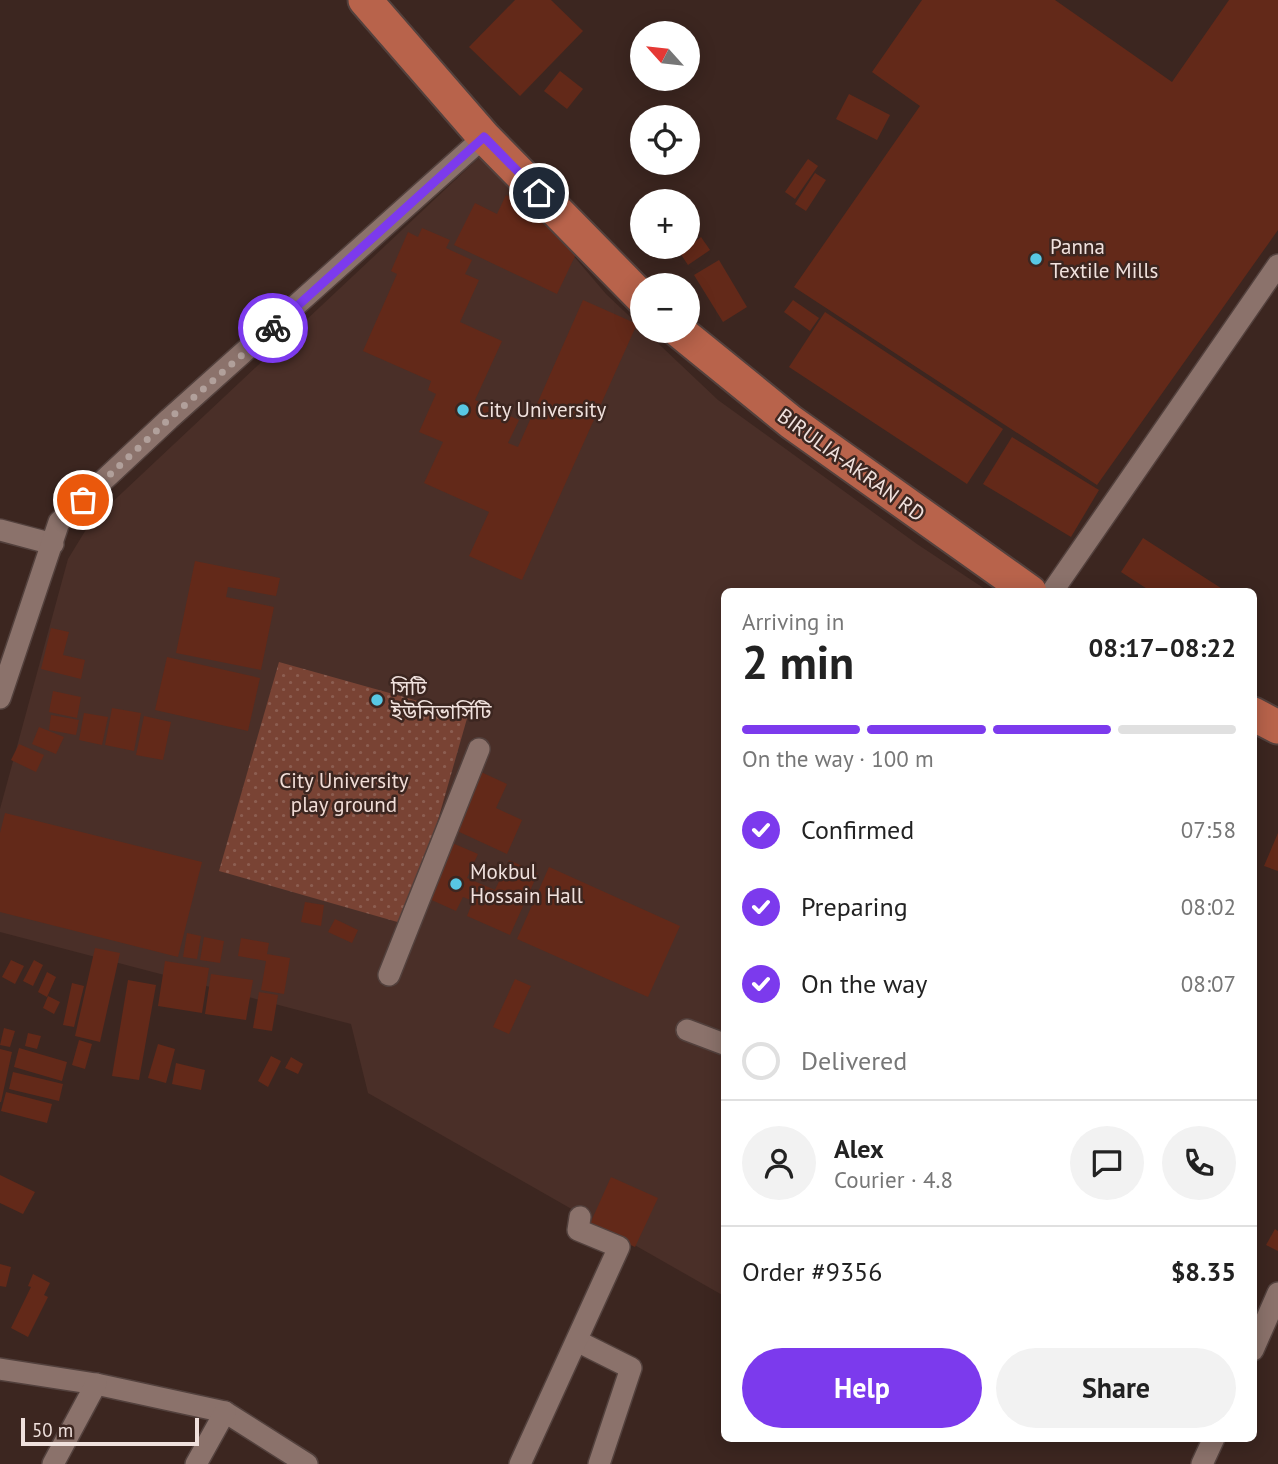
<!DOCTYPE html>
<meta charset="utf-8">
<style>
body{margin:0;font-family:"PT Sans","Noto Sans Bengali",sans-serif;background:#f2f2f2;color:#222;height:100vh;display:flex;flex-direction:column;font-size:26px;white-space:nowrap}
*{box-sizing:border-box;margin:0}
p{font-size:23px;color:#767676}
.icon{flex:none;width:38px;height:38px;fill:none;stroke:currentColor;stroke-width:2;stroke-linecap:round;stroke-linejoin:round}
.map{position:relative;flex:1;overflow:hidden}
.details{position:absolute;left:721px;top:588px;width:536px;height:854px;display:flex;flex-direction:column;background:#fff;border-radius:10px;box-shadow:0 4px 18px #0003}
.details>*{flex:none}
.needle{width:46px;rotate:297deg}
.fabs{position:absolute;left:630px;top:21px;display:grid;gap:14px}
.fabs a{display:grid;place-items:center;width:70px;height:70px;border-radius:50%;background:#fff;box-shadow:0 4px 18px #0003;font-size:35px}
.scale{position:absolute;left:21px;bottom:18px;width:178px;box-sizing:border-box;padding-left:7px;border:4px solid #f0e1dd;border-top:0;font-size:19px;line-height:24px;white-space:nowrap;color:#f0e1dd;-webkit-text-stroke:5px #3c2620;paint-order:stroke}
.pin{position:absolute;display:grid;place-items:center;width:60px;height:60px;color:#fff;margin:-30px;border:4px solid #fff;border-radius:50%;box-shadow:0 2px 7px #0007}
.courier{position:absolute;display:grid;place-items:center;width:70px;height:70px;margin:-35px;border:5px solid #7c3aed;border-radius:50%;background:#fff;color:#222;box-shadow:0 2px 9px #0007}
.headline em{font-style:normal;font-weight:600}
.headline div{display:flex;flex-direction:column-reverse}
.headline{display:flex;align-items:center;justify-content:space-between;height:119px;padding:0 21px}
h1{font-size:46px;font-weight:600;line-height:52px}
.bar{display:grid;grid-template-columns:repeat(4,1fr);gap:10px 7px;align-content:center;height:84px;padding:0 21px}
.bar i{height:9px;border-radius:5px;background:#e0e0e0}
.bar .current{background:#7c3aed}
.bar p{grid-column:span 4}
.line{display:flex;align-items:center;gap:18px;padding:0 21px;border-top:2px solid #e0e0e0}
.line div{flex:1}
.round{display:grid;place-items:center;flex:none;width:74px;height:74px;border-radius:37px;background:#f2f2f2}
ol{padding:0 21px;list-style:none}
li{display:flex;align-items:center;gap:21px;height:77px}
li p{margin-inline-start:auto}
li .icon{padding:7px;border-radius:50%;background:#7c3aed;color:#fff;stroke-width:4}
li:last-child{color:#767676}
li i{width:38px;height:38px;border:4px solid #e0e0e0;border-radius:50%}
.primary-button{display:flex;gap:14px;margin-top:auto;padding:14px 21px}
.primary-button a{flex:1;height:80px;border-radius:42px;background:#7c3aed;color:#fff;font-size:28px;font-weight:600;line-height:80px;text-align:center}
.primary-button a+a{background:#f2f2f2;color:#222}
.map>svg:first-child{display:block}
</style>
<div class="map">
<svg width="1278" height="1464" viewBox="0 0 1278 1464">
<defs>
<pattern id="park-dots" width="8" height="8" patternUnits="userSpaceOnUse" patternTransform="scale(1.75)"><rect width="8" height="8" fill="#794334"/><path d="M2 2h.1M6 6h.1" fill="none" stroke="#8c5e51" stroke-width="1.8" stroke-linecap="round"/></pattern>
</defs>
<rect width="100%" height="100%" fill="#3c2620"/>
<polygon fill="#4a2f28" points="485,152 606,294 718,400 917,544 988,591 724,592 724,1296 368,1093 351,1024 0,932 0,809 68,559 90,523"/>
<polygon fill="url(#park-dots)" points="279,662 468,715 408,925 219,871"/>
<g fill="#632919">
<polygon points="515,0 551,0 583,31 520,96 469,47"/>
<polygon points="922,0 1055,0 1172,82 1229,0 1278,0 1278,230 1097,485 794,287 920,106 872,72"/>
<polygon points="560,71 583,89 567,109 544,91"/>
<polygon points="849,94 890,115 877,140 836,119"/>
<polygon points="808,159 818,166 795,199 785,192"/>
<polygon points="815,173 826,180 806,211 795,204"/>
<polygon points="506,195 586,233 557,294 454,245 475,203 497,214"/>
<polygon points="422,228 450,240 446,248 472,260 465,274 479,280 460,322 502,341 475,400 519,420 508,443 518,447 583,300 637,324 522,580 469,556 489,512 424,483 443,442 419,432 436,394 428,390 431,381 363,351 397,274 391,271 408,232 418,237"/>
<polygon points="701,237 710,250 688,265 680,253"/>
<polygon points="719,260 747,307 723,322 694,275"/>
<polygon points="793,300 819,318 810,331 784,312"/>
<polygon points="825,312 1003,429 967,484 789,367"/>
<polygon points="1012,437 1099,490 1071,537 983,484"/>
<polygon points="1143,538 1227,592 1152,592 1121,572"/>
<polygon points="195,561 280,578 276,596 228,587 226,597 274,607 261,670 176,653"/>
<polygon points="51,628 69,632 63,655 85,660 81,679 41,669"/>
<polygon points="167,657 260,678 248,731 155,710"/>
<polygon points="53,691 81,697 77,718 49,712"/>
<polygon points="112,708 141,713 134,751 105,745"/>
<polygon points="84,713 108,717 102,745 79,740"/>
<polygon points="51,715 79,720 76,735 49,730"/>
<polygon points="144,716 171,722 163,760 136,755"/>
<polygon points="39,727 64,737 56,754 32,744"/>
<polygon points="19,744 44,755 36,772 11,760"/>
<polygon points="481,772 507,784 496,808 522,820 507,854 455,830"/>
<polygon points="5,813 202,862 178,957 0,912 0,833"/>
<polygon points="1278,833 1278,871 1264,866"/>
<polygon points="450,842 478,854 467,878 495,890 509,860 538,873 510,935 467,916 473,901 463,897 456,911 425,897"/>
<polygon points="549,867 680,926 648,997 517,939"/>
<polygon points="305,902 324,905 321,926 301,922"/>
<polygon points="335,919 358,930 352,943 328,932"/>
<polygon points="187,933 201,936 197,959 183,957"/>
<polygon points="204,937 224,941 220,963 200,960"/>
<polygon points="241,938 269,943 267,954 290,958 284,994 261,990 266,961 238,956"/>
<polygon points="95,948 120,953 100,1042 75,1036"/>
<polygon points="11,960 24,966 15,984 2,977"/>
<polygon points="34,960 43,965 33,986 23,981"/>
<polygon points="165,961 209,968 202,1013 158,1006"/>
<polygon points="47,972 56,977 47,997 38,992"/>
<polygon points="211,974 253,980 246,1020 205,1014"/>
<polygon points="515,979 531,986 509,1034 493,1027"/>
<polygon points="128,980 156,985 139,1080 112,1076"/>
<polygon points="72,983 84,986 74,1027 63,1025"/>
<polygon points="259,992 278,995 272,1031 253,1028"/>
<polygon points="48,996 60,1002 54,1014 43,1008"/>
<polygon points="4,1028 15,1031 10,1047 0,1045"/>
<polygon points="28,1033 41,1036 37,1049 25,1046"/>
<polygon points="79,1040 92,1044 85,1069 72,1065"/>
<polygon points="158,1044 175,1049 166,1083 148,1078"/>
<polygon points="19,1048 67,1062 62,1081 14,1067"/>
<polygon points="0,1049 12,1052 1,1102 0,1102"/>
<polygon points="271,1056 281,1061 268,1087 258,1081"/>
<polygon points="291,1057 303,1064 298,1074 285,1068"/>
<polygon points="176,1063 205,1070 201,1090 172,1084"/>
<polygon points="13,1072 63,1084 59,1101 9,1089"/>
<polygon points="6,1092 52,1104 47,1123 1,1111"/>
<polygon points="0,1175 35,1192 23,1214 0,1203"/>
<polygon points="611,1177 658,1198 635,1247 589,1226"/>
<polygon points="1275,1229 1278,1231 1278,1251 1266,1245"/>
<polygon points="0,1264 11,1267 6,1287 0,1286"/>
<polygon points="33,1274 50,1283 44,1295 48,1297 28,1337 11,1328 31,1287 28,1286"/>
</g>
<g fill="none" stroke-linecap="round" stroke-linejoin="round">
<defs>
<g id="minor">
<polyline points="0,530 53,544"/>
<polyline points="1052,592 1278,265"/>
<polyline points="0,698 59,522 169,419 484,137"/>
<polyline points="389,975 479,749"/>
<polyline points="687,1030 724,1044"/>
<polyline points="577,1341 631,1368 599,1464"/>
<polyline points="1253,1350 1278,1293"/>
<polyline points="0,1369 96,1384 225,1412 307,1464"/>
<polyline points="53,1464 96,1384"/>
<polyline points="196,1464 225,1412"/>
<polyline points="520,1464 619,1247 578,1230 580,1217"/>
<polyline points="1202,1464 1214,1438"/>
</g>
<g id="trunk">
<polyline points="365,0 484,137 642,298"/>
<polyline points="679,331 791,422 1030,592"/>
<polyline points="1253,714 1278,727"/>
</g>
</defs>
<use href="#minor" stroke="#53413d" stroke-width="24"/>
<use href="#trunk" stroke="#53413d" stroke-width="37"/>
<use href="#minor" stroke="#8b726b" stroke-width="21"/>
<use href="#trunk" stroke="#b8634b" stroke-width="33"/>
</g>
<g fill="none" stroke-linecap="round" stroke-linejoin="round">
<polyline stroke="#b1a09b" stroke-width="7" stroke-dasharray="0 12.6" points="83,500 169,419 273,328"/>
<polyline stroke="#7c3aed" stroke-width="9" points="273,328 484,137 539,193"/>
</g>
<g fill="#58c8e4" stroke="#3c2620" stroke-width="2.5">
<circle cx="1036" cy="259" r="7"/>
<circle cx="463" cy="410" r="7"/>
<circle cx="377" cy="700" r="7"/>
<circle cx="456" cy="884" r="7"/>
</g>
<g text-anchor="middle" stroke-width="5" stroke-linejoin="round" paint-order="stroke">
<g font-size="21" fill="#f0e1dd" stroke="#3c2620" text-anchor="start">
<text x="1050" y="254">Panna<tspan x="1050" dy="24">Textile Mills</tspan></text>
<text x="477" y="417">City University</text>
<text x="391" y="695">সিটি<tspan x="391" dy="24">ইউনিভার্সিটি</tspan></text>
<text x="470" y="879">Mokbul<tspan x="470" dy="24">Hossain Hall</tspan></text>
</g>
<g font-size="21" fill="#f0e1dd" stroke="#3c2620">
<text transform="translate(851 465) rotate(36)" y="7">BIRULIA-AKRAN RD</text>
</g>
<g font-size="21" fill="#f1ddd7" stroke="#3c2620">
<text x="344" y="788">City University<tspan x="344" dy="24">play ground</tspan></text>
</g>
</g>
</svg>
<div class="fabs">
<a><svg class="needle" viewBox="-14 -14 28 28"><path d="M0-13l5 13h-10z" fill="#e53935"/><path d="M0 13l5-13h-10z" fill="#767676"/></svg></a>
<a><svg class="icon" aria-label="locate" viewBox="0 0 24 24"><circle cx="12" cy="12" r="6"/><path d="M12 2v4M12 18v4M2 12h4M18 12h4"/></svg></a>
<a>+</a>
<a>−</a>
</div>
<div class="scale">50 m</div>
<div class="pin" style="left:83px;top:500px;background:#ea580c"><svg class="icon" aria-label="bag" viewBox="0 0 24 24"><path d="M5 8h14l-1 12H6zM9 8a3 3 0 0 1 6 0"/></svg></div>
<div class="pin" style="left:539px;top:193px;background:#1f2937"><svg class="icon" aria-label="home" viewBox="0 0 24 24"><path d="M3 11l9-7 9 7M6 9v11h12V9"/></svg></div>
<div class="courier" style="left:273px;top:328px"><svg class="icon" aria-label="bike" viewBox="0 0 24 24"><circle cx="6" cy="16" r="4"/><circle cx="18" cy="16" r="4"/><path d="M6 16l4-8h5l3 8M10 8l3 8H6M13 5h3"/></svg></div>
<section class="details">
<div class="headline"><div><h1>2 min</h1><p>Arriving in</p></div><em>08:17–08:22</em></div>
<div class="bar"><i class="current"></i><i class="current"></i><i class="current"></i><i></i><p>On the way · 100 m</p></div>
<ol>
<li><svg class="icon" aria-label="check" viewBox="0 0 24 24"><path d="M5 12l5 5 9-10"/></svg>Confirmed<p>07:58</p></li>
<li><svg class="icon" aria-label="check" viewBox="0 0 24 24"><path d="M5 12l5 5 9-10"/></svg>Preparing<p>08:02</p></li>
<li><svg class="icon" aria-label="check" viewBox="0 0 24 24"><path d="M5 12l5 5 9-10"/></svg>On the way<p>08:07</p></li>
<li><i></i>Delivered</li>
</ol>
<div class="line" style="height:126px"><a class="round"><svg class="icon" aria-label="person" viewBox="0 0 24 24"><circle cx="12" cy="8" r="4"/><path d="M4 21q1-7 8-7t8 7"/></svg></a><div><b>Alex</b><p>Courier · 4.8</p></div><a class="round"><svg class="icon" aria-label="chat" viewBox="0 0 24 24"><path d="M4 5h16v11H9l-5 4z"/></svg></a><a class="round"><svg class="icon" aria-label="phone" viewBox="0 0 24 24"><path d="M5 4h4l2 5-3 2q2 4 5 5l2-3 5 2v4C11 20 4 13 5 4z"/></svg></a></div>
<div class="line" style="height:91px"><div>Order #9356</div><b>$8.35</b></div>
<div class="primary-button"><a>Help</a><a>Share</a></div>
</section>
</div>
